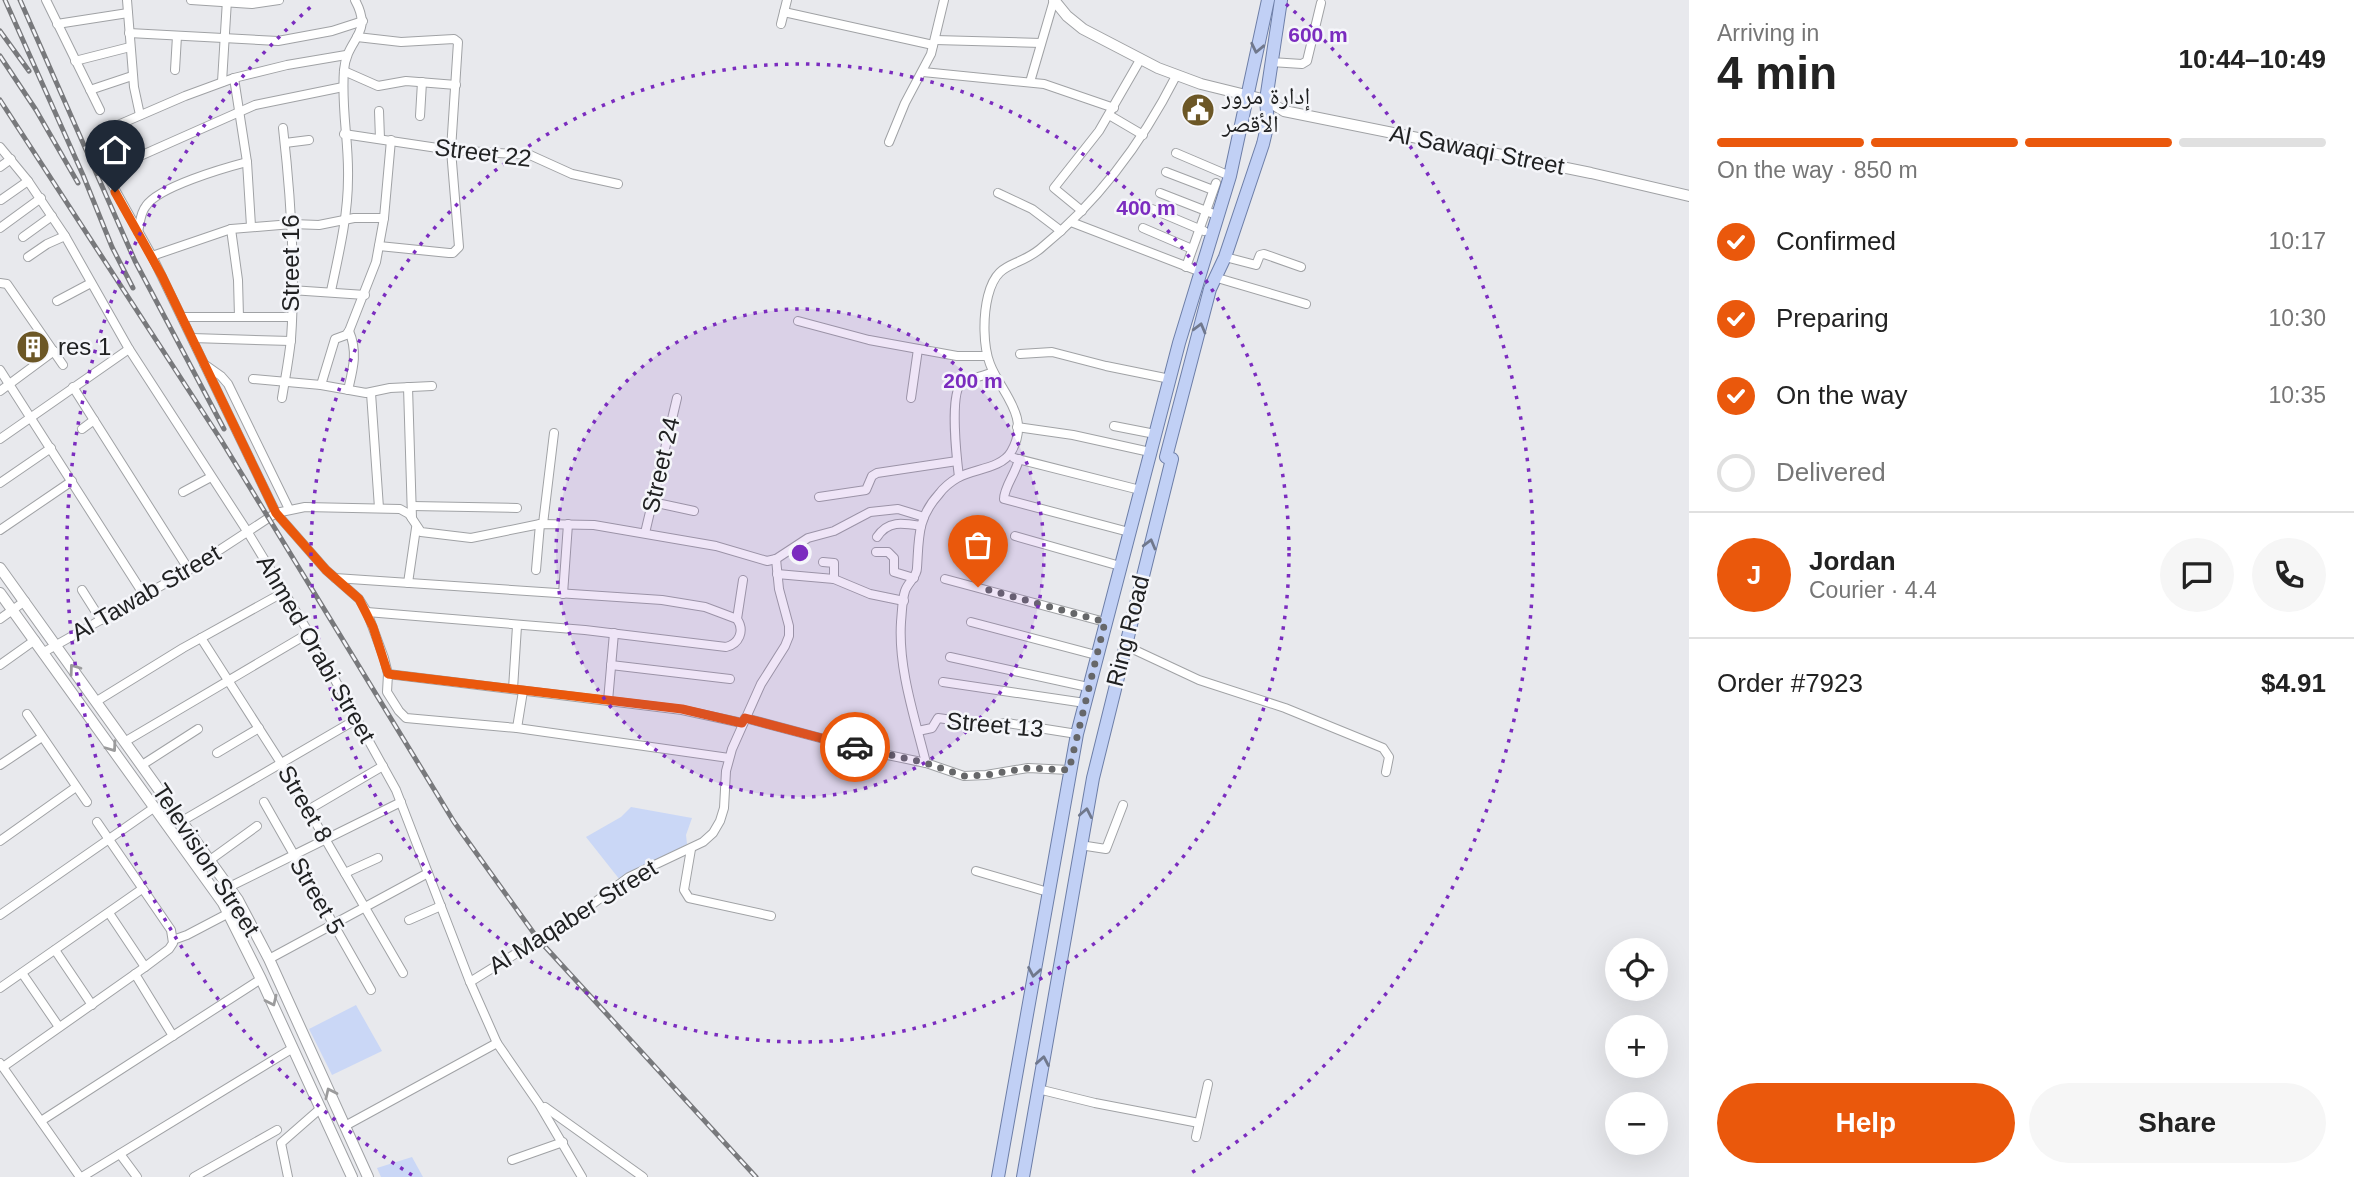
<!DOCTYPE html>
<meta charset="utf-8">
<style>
body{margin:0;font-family:Helvetica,"Noto Naskh Arabic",sans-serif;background:#f6f6f6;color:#222;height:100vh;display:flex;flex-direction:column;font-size:26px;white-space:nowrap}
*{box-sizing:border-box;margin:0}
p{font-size:23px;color:#767676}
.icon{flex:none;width:38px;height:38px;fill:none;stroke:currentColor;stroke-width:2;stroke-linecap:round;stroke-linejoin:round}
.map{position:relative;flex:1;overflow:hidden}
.sheet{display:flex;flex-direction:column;background:#fff;width:665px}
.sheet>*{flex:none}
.controls{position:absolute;left:1605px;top:938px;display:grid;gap:14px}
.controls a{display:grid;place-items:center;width:63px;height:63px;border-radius:50%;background:#fff;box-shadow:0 7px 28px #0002;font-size:35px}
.pin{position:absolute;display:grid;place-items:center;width:60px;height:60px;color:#fff;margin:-72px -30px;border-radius:50% 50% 50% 0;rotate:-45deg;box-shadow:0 0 7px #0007}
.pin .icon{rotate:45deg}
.courier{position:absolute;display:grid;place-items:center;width:70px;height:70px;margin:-35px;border:5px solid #ea580c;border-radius:50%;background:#fff;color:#222;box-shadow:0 2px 9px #0007}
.overview em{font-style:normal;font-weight:700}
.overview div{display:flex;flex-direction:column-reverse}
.overview{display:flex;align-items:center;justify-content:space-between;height:119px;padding:0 28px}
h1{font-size:46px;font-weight:700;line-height:52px}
.bar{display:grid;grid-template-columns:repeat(4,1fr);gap:10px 7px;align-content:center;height:84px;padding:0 28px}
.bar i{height:9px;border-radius:5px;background:#e0e0e0}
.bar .current{background:#ea580c}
.bar p{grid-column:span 4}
.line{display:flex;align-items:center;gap:18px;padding:0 28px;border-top:2px solid #e0e0e0}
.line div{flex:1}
.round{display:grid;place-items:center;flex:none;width:74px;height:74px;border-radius:37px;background:#f6f6f6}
ol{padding:0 28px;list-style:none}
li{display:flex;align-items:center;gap:21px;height:77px}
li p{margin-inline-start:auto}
li .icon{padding:7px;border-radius:50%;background:#ea580c;color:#fff;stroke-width:4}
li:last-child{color:#767676}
li i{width:38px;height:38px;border:4px solid #e0e0e0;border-radius:50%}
.button{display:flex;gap:14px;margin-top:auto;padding:14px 28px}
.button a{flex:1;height:80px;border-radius:42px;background:#ea580c;color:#fff;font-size:28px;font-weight:700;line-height:80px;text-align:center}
.button a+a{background:#f6f6f6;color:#222}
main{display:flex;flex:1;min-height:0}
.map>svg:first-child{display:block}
</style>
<main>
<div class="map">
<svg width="1689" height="1177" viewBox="0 0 1689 1177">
<rect width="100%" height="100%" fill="#e8e9ed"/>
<g fill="#cad7f6">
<polygon points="631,807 692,818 686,835 687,844 620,880 586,837 621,817"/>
<polygon points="356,1005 382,1051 332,1075 309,1029"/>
<polygon points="412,1157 423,1177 381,1177 377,1168"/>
</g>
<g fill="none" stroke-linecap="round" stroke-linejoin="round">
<defs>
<g id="street">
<polyline points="46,0 100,110"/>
<polyline points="127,0 134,87 140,115"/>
<polyline points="191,0 252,4 279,0"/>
<polyline points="784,12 933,45"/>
<polyline points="57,24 128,13"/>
<polyline points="781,24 787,0"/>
<polyline points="129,33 278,41 332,31 363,21"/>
<polyline points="357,37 401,42 454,39 458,42 451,150 459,247 453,253 449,253 379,246"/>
<polyline points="935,40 1041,43"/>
<polyline points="346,55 287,65 234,78 185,96 104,131 94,139 94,152 152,256 276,513 326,570 359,599 367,612 384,658 388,674 387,692 399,711 406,718 517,728 729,758"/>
<polyline points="75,61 130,47"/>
<polyline points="1271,62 1302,64 1307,61 1321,3"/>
<polyline points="175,70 177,36"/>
<polyline points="344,71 378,86 406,81 456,85"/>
<polyline points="923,72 1044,84 1114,108"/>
<polyline points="234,78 247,162 251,226"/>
<polyline points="222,82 227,0"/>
<polyline points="1030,82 1054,0"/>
<polyline points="90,90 132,76"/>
<polyline points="379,111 380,139"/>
<polyline points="1109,115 1143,135"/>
<polyline points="420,116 422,82"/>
<polyline points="344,134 451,150 530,155 572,174 618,184"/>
<polyline points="889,142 905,103 931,54 944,0"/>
<polyline points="285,143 309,140"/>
<polyline points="0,147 28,181 65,236 129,349 247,531 309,633 396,790 470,982 497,1043 539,1104 582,1177"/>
<polyline points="1176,153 1230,176"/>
<polyline points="0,167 11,159"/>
<polyline points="104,172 255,105 343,87"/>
<polyline points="1166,172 1213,190"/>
<polyline points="998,193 1032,209 1061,231"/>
<polyline points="1160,193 1219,216"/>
<polyline points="1,200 28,181"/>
<polyline points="1152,209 1204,231"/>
<polyline points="1082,211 1054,188 1099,131 1140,60"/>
<polyline points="1071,222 1201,272"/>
<polyline points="0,228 41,198"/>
<polyline points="1143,228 1192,249"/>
<polyline points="231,229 238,280 239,317"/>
<path d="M138 232C140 224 140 213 146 206 158 187 224 168 247 162"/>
<polyline points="23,237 52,216"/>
<polyline points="152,256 231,229 292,224 319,225 354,218 384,218"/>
<polyline points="28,257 47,244 65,236"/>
<polyline points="1225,257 1256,265 1260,255 1264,254 1301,267"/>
<polyline points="1186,267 1216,183"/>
<polyline points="1214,277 1306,304"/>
<polyline points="0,283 7,284 63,365"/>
<polyline points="291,290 365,295"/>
<path d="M331 291C339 253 348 216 348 178 349 141 341 109 344 70 347 37 374 35 355 0"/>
<polyline points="57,301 91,283"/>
<polyline points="182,317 291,317"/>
<polyline points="798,321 869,340 957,356 987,356"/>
<polyline points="192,338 291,341"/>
<polyline points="1020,354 1052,352 1106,366 1170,379"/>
<polyline points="204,364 221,376 228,384 289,509"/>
<polyline points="0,370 144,595"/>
<polyline points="253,379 321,385 366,393 390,388 432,386"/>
<polyline points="321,385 335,339 346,335 349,331 376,262 384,218 391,140"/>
<polyline points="73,387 189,570"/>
<polyline points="408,387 412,518"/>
<path d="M348 390C353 369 358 352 349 331"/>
<polyline points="0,391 54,351"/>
<polyline points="371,393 379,508"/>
<path d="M282 398C285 379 289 359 291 339 296 269 291 198 283 128"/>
<polyline points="911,398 918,349"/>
<polyline points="1114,426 1155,434"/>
<polyline points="1017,427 1073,435 1150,452"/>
<polyline points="82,429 94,420"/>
<polyline points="0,439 129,349"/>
<polyline points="1014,458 1140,490"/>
<path d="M1019 459C1016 473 1004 487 1004 499L1129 532"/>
<path d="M959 477C957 461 949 392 962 383 969 378 985 376 993 372"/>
<polyline points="0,483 51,448"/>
<polyline points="183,492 211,477"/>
<polyline points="819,497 866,490 872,476 877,473 957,461"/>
<polyline points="652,502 694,511"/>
<polyline points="412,506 517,508"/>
<polyline points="543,524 554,433"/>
<polyline points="0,530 72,481"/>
<polyline points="645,533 677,398"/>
<polyline points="1015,536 1120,566"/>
<path d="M877 537C888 520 903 523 921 526"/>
<polyline points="876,552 888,552 894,558 894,572 914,578"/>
<polyline points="823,562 834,563 834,579"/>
<polyline points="536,570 540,524"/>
<polyline points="777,574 834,579 870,594 904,601"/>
<polyline points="335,578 662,600 705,607 737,619"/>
<polyline points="945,579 1105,622"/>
<polyline points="408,583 416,528"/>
<polyline points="82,590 101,620"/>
<polyline points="563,594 568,524"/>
<path d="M367 612 585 630 726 647C739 644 745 631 737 619L743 580"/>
<polyline points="0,619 25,601"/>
<polyline points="971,622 1096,655"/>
<polyline points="201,638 281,763 403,973"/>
<polyline points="1124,645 1199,680 1285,708 1383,748 1389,757 1386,772"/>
<polyline points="44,652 189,570 276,513 305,507 400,509 409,514 421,532 471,538 540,524 594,525 716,546 767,561 776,559 808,538 834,531 870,512 898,509 924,517"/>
<polyline points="950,657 1088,687"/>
<polyline points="0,665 35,640"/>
<polyline points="611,665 730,679"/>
<polyline points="388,674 682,710 742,723"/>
<polyline points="943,682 1085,703"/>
<polyline points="513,689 517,626"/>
<polyline points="97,701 183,648 284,592"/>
<polyline points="608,701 614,633"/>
<polyline points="27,714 87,802"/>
<polyline points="745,718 873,752 926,763 964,776 986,775 1028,768 1069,770"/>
<polyline points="517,728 523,691"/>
<polyline points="918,731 932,728 938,718 988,725 1007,723 1077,734"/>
<polyline points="126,741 309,633"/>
<polyline points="217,753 259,728"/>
<path d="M926 763C915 718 898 669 901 622 902 612 902 600 905 591 908 582 917 577 917 568 919 538 917 518 939 494 944 487 952 481 959 477 974 469 1002 468 1011 452 1032 417 1001 393 990 364 983 346 983 316 988 296 997 260 1015 269 1040 249 1099 201 1142 143 1176 76"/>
<polyline points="0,765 42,737"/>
<polyline points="142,765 198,729"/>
<polyline points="264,802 371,990"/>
<polyline points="308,810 383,766"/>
<polyline points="182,821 357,719"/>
<polyline points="0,841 76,787"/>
<polyline points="1080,845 1106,849 1123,805"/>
<polyline points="691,849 684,890 689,898 771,916"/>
<polyline points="210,860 257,826"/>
<polyline points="976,871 1048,892"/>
<polyline points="345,873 378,858"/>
<polyline points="217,893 401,802"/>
<polyline points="109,913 145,967"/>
<polyline points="0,915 155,807"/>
<polyline points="409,920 441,906"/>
<polyline points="173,940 187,935 229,913"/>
<polyline points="55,950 92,1005"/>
<polyline points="269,959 428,873"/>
<polyline points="22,973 59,1027"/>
<polyline points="135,974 173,1036"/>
<polyline points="470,982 575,917 629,877 703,842 713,833 720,821 724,808 726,771 732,749 761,684 785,646 789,636 789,626 779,589 776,559"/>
<polyline points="0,988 142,889"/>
<polyline points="0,1063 80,1177"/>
<polyline points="3,1067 145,967 169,949 173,943 171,930 97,822"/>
<polyline points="1038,1089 1095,1103 1199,1123"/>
<polyline points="545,1107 643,1177"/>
<polyline points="41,1121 261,979"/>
<polyline points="345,1126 497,1043"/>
<polyline points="1196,1137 1208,1084"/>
<polyline points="120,1154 137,1177"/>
<polyline points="512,1160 563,1142"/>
<polyline points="82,1177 293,1048"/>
<polyline points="194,1177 277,1130"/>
<polyline points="288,1177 281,1143 321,1108"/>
</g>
<g id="secondary">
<polyline points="1054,0 1067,16 1083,29 1158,68 1201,84 1266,100 1284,111 1591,173 1689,196"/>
<polyline points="0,568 238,900 269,959 368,1177"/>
<polyline points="0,593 223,903 261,979 352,1177"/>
</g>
<g id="primary">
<polyline points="998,1177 1077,734 1179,343 1230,176 1268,0"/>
<polyline points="1023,1177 1093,778 1172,459 1166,457 1210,289 1225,257 1263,144 1268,123 1266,100 1281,0"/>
</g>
</defs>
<use href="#street" stroke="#a0a2a5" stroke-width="10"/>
<use href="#secondary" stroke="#a0a2a5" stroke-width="12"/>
<use href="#primary" stroke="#6d7ea7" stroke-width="14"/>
<use href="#street" stroke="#fff" stroke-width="8"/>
<use href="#secondary" stroke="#fff" stroke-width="10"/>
<use href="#primary" stroke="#c1d0f5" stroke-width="12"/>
<defs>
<g id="rail">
<polyline points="5,0 83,175 112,247 133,288"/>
<polyline points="20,0 135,261 224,429"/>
<polyline points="0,31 29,71"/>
<polyline points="0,56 36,110 78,183"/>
<polyline points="0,100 221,440 454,822 538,939 756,1177"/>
</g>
</defs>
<use href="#rail" stroke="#78797c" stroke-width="5"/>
<use href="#rail" stroke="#f5f6fa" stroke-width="2.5" stroke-dasharray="8" stroke-linecap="butt"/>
</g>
<defs><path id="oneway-chevron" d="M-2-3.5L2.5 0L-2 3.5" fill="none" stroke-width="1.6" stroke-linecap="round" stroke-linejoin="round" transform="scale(1.75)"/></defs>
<g stroke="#70788c">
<use href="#oneway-chevron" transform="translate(1257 48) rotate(102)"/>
<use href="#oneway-chevron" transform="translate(1200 328) rotate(-75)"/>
<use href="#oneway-chevron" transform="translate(1150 544) rotate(-75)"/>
<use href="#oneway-chevron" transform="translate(1086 813) rotate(-79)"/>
<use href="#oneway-chevron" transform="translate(1034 972) rotate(100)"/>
<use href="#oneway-chevron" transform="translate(1043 1061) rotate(-80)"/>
</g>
<g stroke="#9b9b9c">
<use href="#oneway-chevron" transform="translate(74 669) rotate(-126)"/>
<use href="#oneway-chevron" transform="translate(112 747) rotate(54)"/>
<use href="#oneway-chevron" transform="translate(272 1001) rotate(65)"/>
<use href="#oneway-chevron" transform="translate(330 1093) rotate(-115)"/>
</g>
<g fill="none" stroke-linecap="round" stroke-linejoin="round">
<polyline stroke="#666769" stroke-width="7" stroke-dasharray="0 12.6" points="855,747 926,763 964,776 986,775 1028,768 1069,770 1105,622 978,587"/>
<polyline stroke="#ea580c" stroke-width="9" points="115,192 162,276 276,513 326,570 359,599 373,627 388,674 682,709 742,723 745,718 855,747"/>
</g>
<circle cx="800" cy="553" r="244" fill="#7b2cbf" fill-opacity=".12"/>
<g fill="none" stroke="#7b2cbf" stroke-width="3.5" stroke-dasharray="3.5 7">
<circle cx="800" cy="553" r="244"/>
<circle cx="800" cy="553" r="489"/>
<path d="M412 1175A733 733 0 0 1 314 4M1286 4A733 733 0 0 1 1188 1175"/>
</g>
<defs>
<symbol id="civic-disc" viewBox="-11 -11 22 22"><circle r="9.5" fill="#6c5726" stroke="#f5f6fa"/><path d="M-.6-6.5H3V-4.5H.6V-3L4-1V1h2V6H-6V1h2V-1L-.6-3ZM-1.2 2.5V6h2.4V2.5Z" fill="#fff"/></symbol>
<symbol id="building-disc" viewBox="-11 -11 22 22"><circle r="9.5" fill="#6c5726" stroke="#f5f6fa"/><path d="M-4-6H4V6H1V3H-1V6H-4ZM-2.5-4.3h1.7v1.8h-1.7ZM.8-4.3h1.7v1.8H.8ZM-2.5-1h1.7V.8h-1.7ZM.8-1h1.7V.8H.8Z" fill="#fff"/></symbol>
</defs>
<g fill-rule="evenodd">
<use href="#civic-disc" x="1179" y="91" width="38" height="38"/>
<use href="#building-disc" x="14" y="328" width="38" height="38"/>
</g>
<g text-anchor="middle" stroke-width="5" stroke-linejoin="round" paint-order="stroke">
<g font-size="24" fill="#202122" stroke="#f5f6fa" text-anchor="start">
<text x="1222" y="104">إدارة مرور<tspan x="1222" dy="28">الأقصر</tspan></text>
<text x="58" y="355">res 1</text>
</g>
<g font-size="24" fill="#202122" stroke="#f5f6fa">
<text transform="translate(1477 150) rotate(11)" y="8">Al Sawaqi Street</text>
<text transform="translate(483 153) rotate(7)" y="8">Street 22</text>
<text transform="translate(291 263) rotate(-90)" y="8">Street 16</text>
<text transform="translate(661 465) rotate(-77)" y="8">Street 24</text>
<text transform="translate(146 593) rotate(-30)" y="8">Al Tawab Street</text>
<text transform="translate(1128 631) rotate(-76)" y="8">Ring Road</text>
<text transform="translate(316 649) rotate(60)" y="8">Ahmed Orabi Street</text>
<text transform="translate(995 725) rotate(5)" y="8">Street 13</text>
<text transform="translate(305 804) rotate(60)" y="8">Street 8</text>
<text transform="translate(206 860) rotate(57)" y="8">Television Street</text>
<text transform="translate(317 896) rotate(60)" y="8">Street 5</text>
<text transform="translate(573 917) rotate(-32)" y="8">Al Maqaber Street</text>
</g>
</g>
<circle cx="800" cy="553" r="10" fill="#7b2cbf" stroke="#f5f6fa" stroke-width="3.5"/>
<g font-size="21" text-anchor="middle" font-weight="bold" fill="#7b2cbf" stroke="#f5f6fa" stroke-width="5" stroke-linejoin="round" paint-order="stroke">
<text x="1318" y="42">600 m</text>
<text x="1146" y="215">400 m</text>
<text x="973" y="388">200 m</text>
</g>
</svg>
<div class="controls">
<a><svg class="icon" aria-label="locate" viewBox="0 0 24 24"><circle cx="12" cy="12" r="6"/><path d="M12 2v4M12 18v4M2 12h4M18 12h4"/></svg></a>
<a>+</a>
<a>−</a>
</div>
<div class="pin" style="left:978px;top:587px;background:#ea580c"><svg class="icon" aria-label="bag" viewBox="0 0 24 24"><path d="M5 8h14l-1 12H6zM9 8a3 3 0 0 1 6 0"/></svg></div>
<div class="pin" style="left:115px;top:192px;background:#1f2937"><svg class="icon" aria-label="home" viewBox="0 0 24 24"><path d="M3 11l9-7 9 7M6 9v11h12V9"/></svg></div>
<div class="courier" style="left:855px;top:747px"><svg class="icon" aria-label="car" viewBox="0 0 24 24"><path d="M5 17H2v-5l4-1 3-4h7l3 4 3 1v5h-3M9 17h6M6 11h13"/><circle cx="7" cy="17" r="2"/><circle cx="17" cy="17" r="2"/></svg></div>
</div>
<section class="sheet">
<div class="overview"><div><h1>4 min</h1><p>Arriving in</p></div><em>10:44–10:49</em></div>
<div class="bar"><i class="current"></i><i class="current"></i><i class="current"></i><i></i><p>On the way · 850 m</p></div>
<ol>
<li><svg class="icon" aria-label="check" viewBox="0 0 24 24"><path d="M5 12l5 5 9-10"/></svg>Confirmed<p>10:17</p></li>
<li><svg class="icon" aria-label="check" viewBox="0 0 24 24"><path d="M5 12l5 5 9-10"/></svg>Preparing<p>10:30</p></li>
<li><svg class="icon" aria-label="check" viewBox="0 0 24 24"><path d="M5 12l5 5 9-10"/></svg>On the way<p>10:35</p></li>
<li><i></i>Delivered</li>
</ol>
<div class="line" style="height:126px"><b class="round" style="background:#ea580c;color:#fff">J</b><div><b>Jordan</b><p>Courier · 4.4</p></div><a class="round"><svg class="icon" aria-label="chat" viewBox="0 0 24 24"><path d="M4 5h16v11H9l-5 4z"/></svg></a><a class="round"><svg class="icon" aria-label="phone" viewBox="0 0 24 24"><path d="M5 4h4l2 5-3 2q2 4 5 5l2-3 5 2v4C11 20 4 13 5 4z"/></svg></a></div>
<div class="line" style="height:91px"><div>Order #7923</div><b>$4.91</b></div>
<div class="button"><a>Help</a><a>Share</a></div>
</section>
</main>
